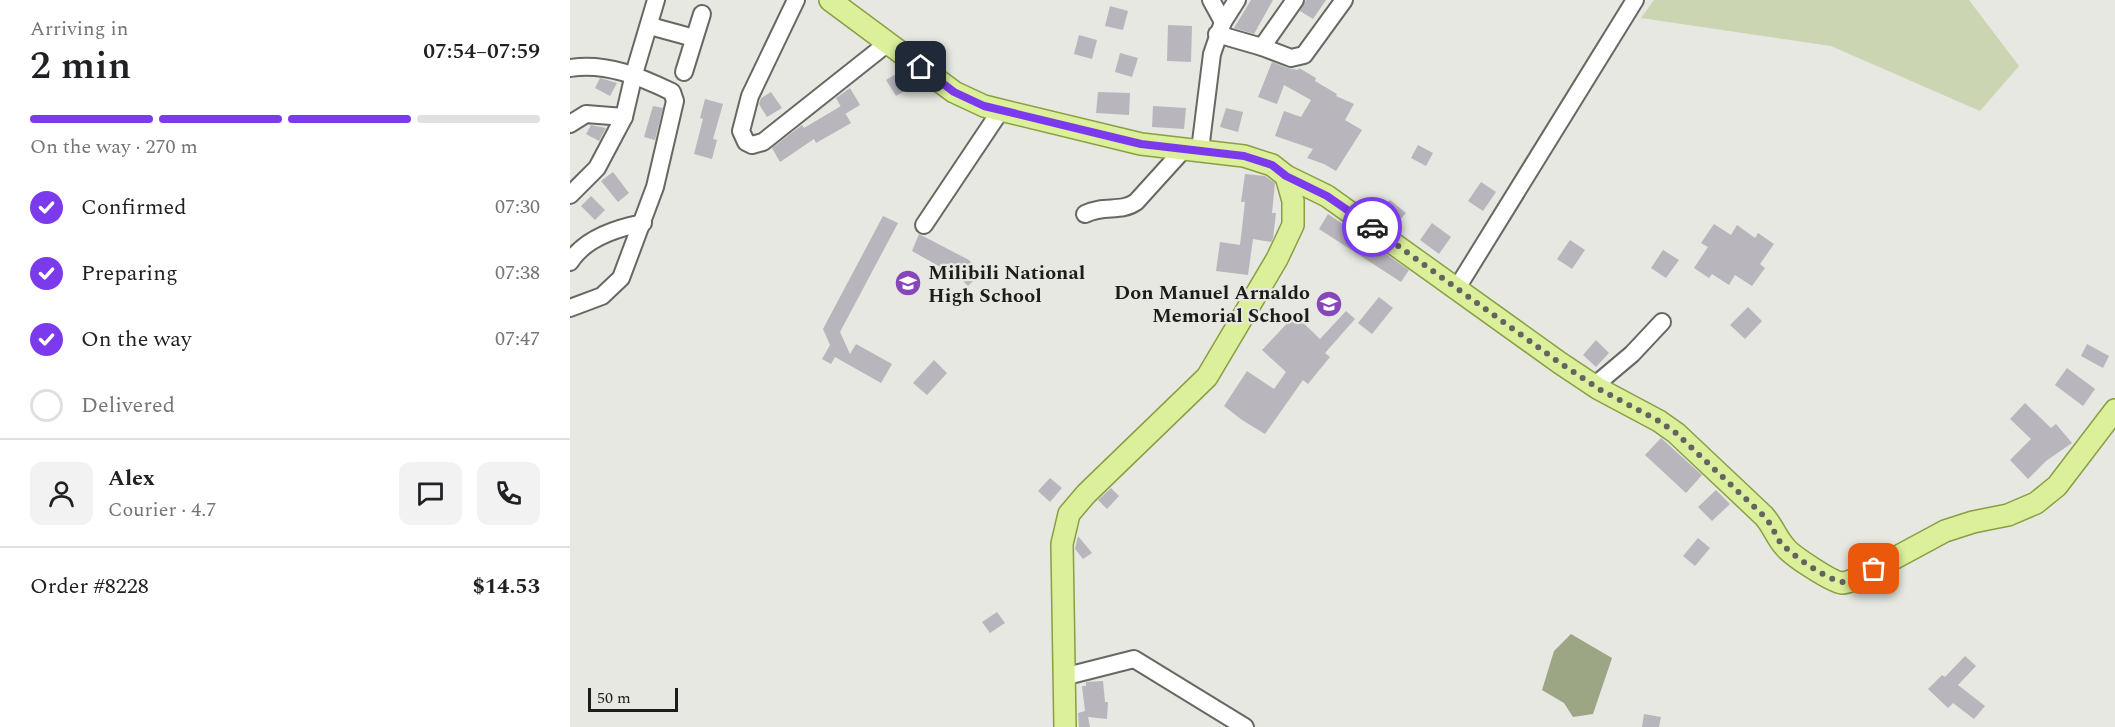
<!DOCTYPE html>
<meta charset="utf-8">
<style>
body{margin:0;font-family:Spectral,serif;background:#f2f2f2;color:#202124;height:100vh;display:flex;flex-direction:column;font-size:22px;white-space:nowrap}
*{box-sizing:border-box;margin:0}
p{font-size:20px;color:#757577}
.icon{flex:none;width:33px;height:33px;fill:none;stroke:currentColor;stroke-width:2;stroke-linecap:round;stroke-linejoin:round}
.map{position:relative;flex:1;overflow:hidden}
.sheet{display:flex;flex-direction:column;background:#fff;width:570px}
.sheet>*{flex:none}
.scale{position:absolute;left:18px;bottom:15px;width:90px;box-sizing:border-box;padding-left:6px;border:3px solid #1c1d1a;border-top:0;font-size:16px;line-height:21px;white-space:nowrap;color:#1c1d1a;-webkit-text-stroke:4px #e6e8e1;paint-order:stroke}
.pin{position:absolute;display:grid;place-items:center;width:51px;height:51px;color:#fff;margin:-26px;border-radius:12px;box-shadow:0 3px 9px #0006}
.courier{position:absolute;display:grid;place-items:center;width:60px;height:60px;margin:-30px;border:4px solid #7c3aed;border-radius:50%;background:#fff;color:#222;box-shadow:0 2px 8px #0007}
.overview em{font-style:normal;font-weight:600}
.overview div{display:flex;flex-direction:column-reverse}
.overview{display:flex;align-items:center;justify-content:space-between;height:102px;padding:0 30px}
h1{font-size:39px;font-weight:600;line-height:45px}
.bar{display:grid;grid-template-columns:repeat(4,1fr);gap:9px 6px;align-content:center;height:72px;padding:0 30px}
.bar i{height:8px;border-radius:4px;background:#e0e0e0}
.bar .on{background:#7c3aed}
.bar p{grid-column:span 4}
.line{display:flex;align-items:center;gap:15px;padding:0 30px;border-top:2px solid #e0e0e0}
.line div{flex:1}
.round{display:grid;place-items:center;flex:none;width:63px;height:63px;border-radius:12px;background:#f2f2f2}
ol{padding:0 30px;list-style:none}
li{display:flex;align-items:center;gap:18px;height:66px}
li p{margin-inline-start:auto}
li .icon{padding:6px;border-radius:50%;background:#7c3aed;color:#fff;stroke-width:4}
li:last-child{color:#757577}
li i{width:33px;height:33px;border:3px solid #e0e0e0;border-radius:50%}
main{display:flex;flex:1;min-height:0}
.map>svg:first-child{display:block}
</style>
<main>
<section class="sheet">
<div class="overview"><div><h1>2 min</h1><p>Arriving in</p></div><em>07:54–07:59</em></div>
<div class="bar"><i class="on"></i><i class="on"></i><i class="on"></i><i></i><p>On the way · 270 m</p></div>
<ol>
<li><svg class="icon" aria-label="check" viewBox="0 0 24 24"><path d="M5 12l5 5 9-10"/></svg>Confirmed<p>07:30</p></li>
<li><svg class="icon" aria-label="check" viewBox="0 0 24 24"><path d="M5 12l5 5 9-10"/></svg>Preparing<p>07:38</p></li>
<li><svg class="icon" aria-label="check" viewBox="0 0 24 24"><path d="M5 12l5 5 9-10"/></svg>On the way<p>07:47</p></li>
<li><i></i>Delivered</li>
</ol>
<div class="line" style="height:108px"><a class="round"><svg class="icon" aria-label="person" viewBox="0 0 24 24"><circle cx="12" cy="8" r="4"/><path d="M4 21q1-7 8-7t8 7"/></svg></a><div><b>Alex</b><p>Courier · 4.7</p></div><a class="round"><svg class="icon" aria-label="chat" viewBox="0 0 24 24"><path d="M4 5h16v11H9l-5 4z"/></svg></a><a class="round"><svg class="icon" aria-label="phone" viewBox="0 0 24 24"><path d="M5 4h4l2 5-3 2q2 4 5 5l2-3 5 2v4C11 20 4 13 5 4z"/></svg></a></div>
<div class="line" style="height:78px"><div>Order #8228</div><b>$14.53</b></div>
</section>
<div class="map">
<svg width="1545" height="727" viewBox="0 0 1545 727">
<rect width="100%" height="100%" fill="#e6e8e1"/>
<polygon fill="#cbd5b2" points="1084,0 1399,0 1449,66 1410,111 1261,46 1071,18"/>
<polygon fill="#9ca684" points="1001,634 1042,658 1023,714 1003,717 994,703 972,690 984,651"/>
<g fill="#b8b5bc">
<polygon points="681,0 703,0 684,34 664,28"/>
<polygon points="736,0 756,0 743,19 730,11"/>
<polygon points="540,6 558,11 553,30 535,26"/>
<polygon points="598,25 622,26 621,62 597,61"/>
<polygon points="509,35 527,40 522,59 504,54"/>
<polygon points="550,53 568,58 562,77 545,72"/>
<polygon points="702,62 718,68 728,70 729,68 746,78 745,81 767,94 766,96 784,104 775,120 792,130 766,171 754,164 737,158 743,149 705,136 714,111 731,117 741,100 714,85 707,104 688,97"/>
<polygon points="331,71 341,87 326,96 316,80"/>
<polygon points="30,78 47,83 40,96 25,88"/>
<polygon points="280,88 290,105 275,114 266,98"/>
<polygon points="201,92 212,108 197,117 189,104 191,98"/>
<polygon points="528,92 560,93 559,115 526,113"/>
<polygon points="135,99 153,104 143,139 147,140 142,159 124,154 133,119 130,118"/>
<polygon points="83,106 93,108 85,140 74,137"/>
<polygon points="271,106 281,123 246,143 244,139 210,162 202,148 232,125 234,128"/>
<polygon points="583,106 616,108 614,129 582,127"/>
<polygon points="656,108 673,112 668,132 650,127"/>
<polygon points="21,125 36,128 29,141 16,134"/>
<polygon points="848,145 863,153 856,166 841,158"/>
<polygon points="43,172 59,193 48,202 31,181"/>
<polygon points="675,174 695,176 705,183 702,213 706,213 703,238 701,242 683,239 678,275 646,271 650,242 670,245 675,202 671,202"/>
<polygon points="911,182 926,192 913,211 898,201"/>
<polygon points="21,196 35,210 25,220 11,206"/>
<polygon points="820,200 836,213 823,228 807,214"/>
<polygon points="758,214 839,270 831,282 749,229"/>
<polygon points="313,216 328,223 270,332 280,354 286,344 322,364 311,383 265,357 261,364 252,359 260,345 253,329"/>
<polygon points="862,223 881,237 869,254 850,240"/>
<polygon points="1144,224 1161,235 1167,225 1185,238 1188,233 1204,244 1190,264 1195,268 1182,286 1165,275 1159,285 1142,274 1139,278 1124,268 1138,247 1131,243"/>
<polygon points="349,234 399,260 410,274 398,286 390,278 342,251"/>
<polygon points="1000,240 1015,250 1002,269 987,259"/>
<polygon points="1093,250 1109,260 1096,278 1081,268"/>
<polygon points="809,297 823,308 802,334 788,323"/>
<polygon points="1178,307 1192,321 1175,339 1160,325"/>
<polygon points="776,311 785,319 755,353 760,357 738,384 733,380 695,434 672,420 654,406 677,371 704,389 716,372 692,350 725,315 750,339"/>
<polygon points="1026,340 1039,353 1026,367 1013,355"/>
<polygon points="1517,344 1539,356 1533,368 1511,356"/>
<polygon points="364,360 377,373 357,395 343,383"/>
<polygon points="1497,368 1525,389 1513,406 1485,385"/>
<polygon points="1455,403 1481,428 1486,424 1502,443 1476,461 1458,479 1440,460 1461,439 1440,419"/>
<polygon points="1091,438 1132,475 1116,493 1075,455"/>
<polygon points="480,478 492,488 480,502 468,491"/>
<polygon points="541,488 549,496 537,509 528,500"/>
<polygon points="1146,490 1160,504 1142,521 1128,507"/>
<polygon points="508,536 522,553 513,559 505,549"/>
<polygon points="1128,538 1140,548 1125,566 1113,556"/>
<polygon points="427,612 435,623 420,633 412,622"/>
<polygon points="1395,656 1406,666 1388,685 1415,706 1404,719 1383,703 1378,708 1358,689 1372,675 1375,677"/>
<polygon points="533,681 535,702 538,702 537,719 518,717 520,727 509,727 508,713 515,711 512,686 516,686 516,682"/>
<polygon points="1074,714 1091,717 1089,727 1072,727"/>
</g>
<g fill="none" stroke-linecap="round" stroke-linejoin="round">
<defs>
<g id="minor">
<polyline points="226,0 180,96 171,131 176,142 182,145 193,142 319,42"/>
<polyline points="641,0 653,22"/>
<polyline points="80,26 124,38"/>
<polyline points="647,34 692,47 721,58 734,55 774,0"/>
<polyline points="692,47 725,0"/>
<path d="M0 68C36 62 71 77 102 92L105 101 85 187 51 278 32 296 0 308"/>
<polyline points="114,72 132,14"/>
<polyline points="0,124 16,114 54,117"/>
<polyline points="630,150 642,54 653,22 667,0"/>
<polyline points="0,195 27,168 54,117 64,74 86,0"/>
<path d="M515 214C535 204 550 213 566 202L614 149"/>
<polyline points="354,225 431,110"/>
<path d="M0 262C15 238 47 228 73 223"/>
<polyline points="887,288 1065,0"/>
<polyline points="1024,386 1062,354 1092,322"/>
<polyline points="493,677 564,659 675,727"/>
</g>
<g id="major">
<path d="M260 0 384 92 414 106 571 144 674 156 702 165 716 176 757 196 990 363 1029 389 1089 421 1106 433 1194 516C1203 526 1206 537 1215 547 1222 556 1262 582 1272 583 1276 583 1283 580 1286 579L1375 531 1403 522 1438 515 1466 503 1487 486 1545 410"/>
<polyline points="495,727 492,544 499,514 516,494 637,377 707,259 723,225 723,201 716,176"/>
</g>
</defs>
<use href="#minor" stroke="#666862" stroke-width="20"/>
<use href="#major" stroke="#8a9e42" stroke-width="24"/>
<use href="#minor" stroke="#fff" stroke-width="16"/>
<use href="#major" stroke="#dcef9b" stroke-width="21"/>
</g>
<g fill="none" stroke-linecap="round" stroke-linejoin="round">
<path stroke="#636460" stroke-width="6" stroke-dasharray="0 10.8" d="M802 227 990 363 1029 389 1089 421 1106 433 1194 516C1202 525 1203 530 1208 539 1215 551 1261 583 1274 582 1285 581 1295 574 1304 569"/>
<polyline stroke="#7c3aed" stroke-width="8" points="351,67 384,92 414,106 571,144 674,156 702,165 716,176 757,196 802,227"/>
</g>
<defs>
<symbol id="school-disc" viewBox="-11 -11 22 22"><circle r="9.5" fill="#8746ba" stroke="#e6e8e1"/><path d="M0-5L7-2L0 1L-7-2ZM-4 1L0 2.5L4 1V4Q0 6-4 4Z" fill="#fff"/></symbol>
</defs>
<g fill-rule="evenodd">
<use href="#school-disc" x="323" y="268" width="30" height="30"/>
<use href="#school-disc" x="744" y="289" width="30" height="30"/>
</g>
<g text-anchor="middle" stroke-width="4.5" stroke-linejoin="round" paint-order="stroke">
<g font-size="20" font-weight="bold" fill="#1c1d1a" stroke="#e6e8e1" text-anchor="start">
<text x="358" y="279">Milibili National<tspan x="358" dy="23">High School</tspan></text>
<text x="740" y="299" text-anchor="end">Don Manuel Arnaldo<tspan x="740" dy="23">Memorial School</tspan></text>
</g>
</g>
</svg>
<div class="scale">50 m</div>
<div class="pin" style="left:1304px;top:569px;background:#ea580c"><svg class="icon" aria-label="bag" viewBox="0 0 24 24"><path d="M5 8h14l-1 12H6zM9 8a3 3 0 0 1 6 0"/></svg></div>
<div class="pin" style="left:351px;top:67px;background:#1f2937"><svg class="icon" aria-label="home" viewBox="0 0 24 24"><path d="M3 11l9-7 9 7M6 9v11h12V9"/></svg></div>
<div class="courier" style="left:802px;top:227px"><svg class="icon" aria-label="car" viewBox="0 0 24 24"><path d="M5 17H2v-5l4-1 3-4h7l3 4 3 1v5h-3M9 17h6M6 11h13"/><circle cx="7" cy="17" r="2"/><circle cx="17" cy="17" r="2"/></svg></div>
</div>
</main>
